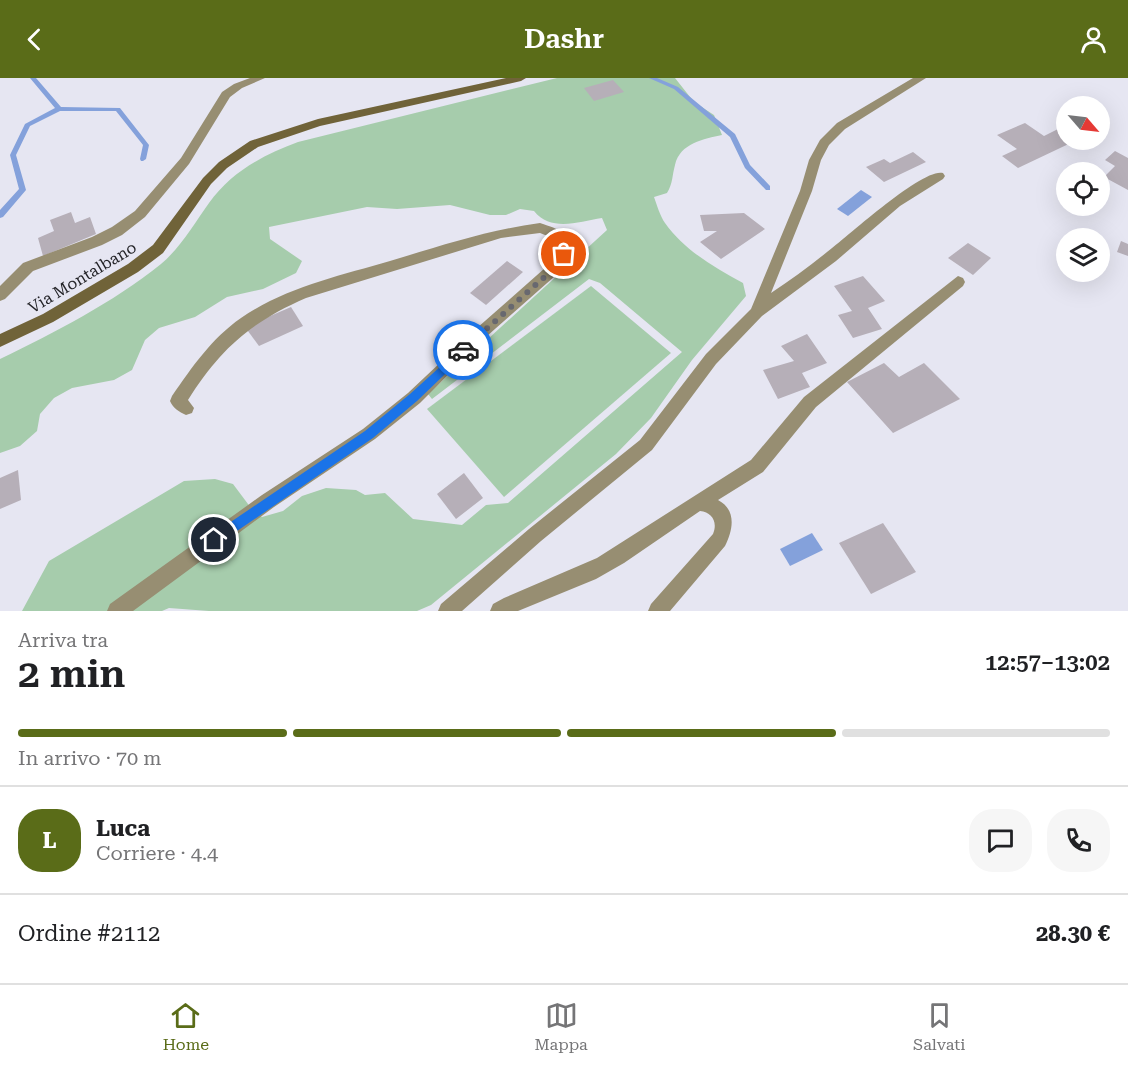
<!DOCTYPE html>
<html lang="it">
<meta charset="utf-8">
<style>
body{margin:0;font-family:"Roboto Serif",serif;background:#f6f6f6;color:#202124;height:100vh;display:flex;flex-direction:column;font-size:22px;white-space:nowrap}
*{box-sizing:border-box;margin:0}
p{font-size:20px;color:#757577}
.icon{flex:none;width:33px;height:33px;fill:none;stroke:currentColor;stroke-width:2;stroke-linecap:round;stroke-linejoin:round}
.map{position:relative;height:533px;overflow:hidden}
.sheet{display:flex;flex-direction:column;background:#fff;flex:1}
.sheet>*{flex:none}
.needle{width:39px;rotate:118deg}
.tools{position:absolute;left:1056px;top:18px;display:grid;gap:12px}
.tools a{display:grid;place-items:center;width:54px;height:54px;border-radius:50%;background:#fff;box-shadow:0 6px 24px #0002;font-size:30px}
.pin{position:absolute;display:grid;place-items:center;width:51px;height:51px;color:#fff;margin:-26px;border:3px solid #fff;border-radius:50%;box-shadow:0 2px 6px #0007}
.courier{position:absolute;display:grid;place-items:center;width:60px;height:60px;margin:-30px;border:4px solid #1a73e8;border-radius:50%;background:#fff;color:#222;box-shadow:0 2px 8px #0007}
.head em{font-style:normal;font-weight:600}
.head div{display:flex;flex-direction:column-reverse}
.head{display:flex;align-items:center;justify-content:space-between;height:102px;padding:0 18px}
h1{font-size:39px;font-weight:600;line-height:45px}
.bar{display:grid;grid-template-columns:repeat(4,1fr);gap:9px 6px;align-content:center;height:72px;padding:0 18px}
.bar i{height:8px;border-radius:4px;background:#e0e0e0}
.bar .current{background:#5a6c18}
.bar p{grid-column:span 4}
.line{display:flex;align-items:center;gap:15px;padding:0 18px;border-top:2px solid #e0e0e0}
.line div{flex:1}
.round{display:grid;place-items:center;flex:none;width:63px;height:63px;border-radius:24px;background:#f6f6f6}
header{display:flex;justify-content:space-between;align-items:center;height:78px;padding:0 18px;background:#5a6c18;color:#fff;font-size:27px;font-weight:600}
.tab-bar{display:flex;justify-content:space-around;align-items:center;height:84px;border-top:2px solid #e0e0e0;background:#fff;font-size:16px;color:#757577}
.tab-bar a{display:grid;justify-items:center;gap:3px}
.tab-bar .current{color:#5a6c18}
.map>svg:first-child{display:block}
</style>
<header><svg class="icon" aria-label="back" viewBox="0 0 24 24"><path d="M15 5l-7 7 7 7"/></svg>Dashr<svg class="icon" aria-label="person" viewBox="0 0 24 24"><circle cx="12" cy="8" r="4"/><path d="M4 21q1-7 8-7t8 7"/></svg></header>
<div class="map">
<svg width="1128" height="533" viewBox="0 0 1128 533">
<rect width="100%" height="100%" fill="#e6e6f2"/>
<g fill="#a6ccac">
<path d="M557 0H675L694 24 714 37 722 57C704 61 680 65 675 87 672 98 673 105 667 115L654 119C657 127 660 138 665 145 684 172 715 190 743 205L746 218 692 282 651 340 616 376 431 527 417 533H209L169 530 162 533H22L49 483 184 403 215 401 233 406 254 434 262 439 283 433 302 418 326 410 356 412 365 417 385 415 413 441 462 447 486 427 508 425 682 274 600 205 589 201 432 321 428 316 607 152 602 140C578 144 551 154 534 133L520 131 506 137H490L450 127 397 131 367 129 269 149 270 161 302 183 296 195 263 211 227 219 195 239 159 250 145 262 132 292 114 302 72 310 54 320 40 336 37 353 20 368 0 375V281C56 254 112 225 161 186 181 169 194 146 209 125 231 94 263 77 298 64Z"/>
<polygon points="591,208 671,275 504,419 427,331"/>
</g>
<g fill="#84a1db">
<polygon points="861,112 872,119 848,138 837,131"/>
<polygon points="812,455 823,472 790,488 780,471"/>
</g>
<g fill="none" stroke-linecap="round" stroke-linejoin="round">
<g fill="#84a1db" fill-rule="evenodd">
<polygon points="30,0 36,0 61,29 120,30 149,67 146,81 143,83 141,83 140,81 143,67 116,33 60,33 30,48 16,77 26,112 3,139 0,140 0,132 19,111 10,77 25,46 55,30"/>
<polygon points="649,0 657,0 678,9 735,56 750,87 770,108 770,112 766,112 745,90 730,59 674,11"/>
</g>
</g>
<g fill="#b6afb8">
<polygon points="613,2 624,14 594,23 584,10"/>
<polygon points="1025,45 1044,58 1058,51 1066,57 1066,62 1077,62 1018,90 1002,78 1017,71 997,57"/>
<polygon points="1115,73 1128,80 1128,112 1104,99 1115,88 1105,82"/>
<polygon points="913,74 926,84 884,104 866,89 884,81 890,85"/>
<polygon points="71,134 75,145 90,139 96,156 43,178 38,160 54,153 50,142"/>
<polygon points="744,135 765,151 721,181 700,164 717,153 704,153 700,137"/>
<polygon points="1121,163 1128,166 1128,178 1117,174"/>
<polygon points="968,165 991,180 973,197 948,180"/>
<polygon points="507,183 523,194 486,227 470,215"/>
<polygon points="863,198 885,223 868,230 882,251 853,260 838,237 852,233 834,208"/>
<polygon points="291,229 303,248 259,268 245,249"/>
<polygon points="807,256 827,285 802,295 810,309 778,321 763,292 794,283 781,268"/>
<polygon points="884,285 899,299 924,285 960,321 893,355 847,304"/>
<polygon points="18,392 21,422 0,431 0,400"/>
<polygon points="464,395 483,420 456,441 437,416"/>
<polygon points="883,445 916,494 871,516 839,465"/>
</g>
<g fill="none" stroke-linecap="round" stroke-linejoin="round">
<g fill="#978e72" fill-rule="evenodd">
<polygon points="250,0 265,0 242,10 230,19 189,86 145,139 122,157 102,167 33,193 5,221 0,223 0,208 23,185 92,159 112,149 135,133 181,80 222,14 234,6"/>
<path d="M913 0H926L845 51 829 67 821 82 812 113 771 215C790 202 809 189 827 174 846 160 923 89 943 95L945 98 943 101 900 128 836 183 762 238 716 286 652 372 541 463 462 533H438L441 526 529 451 640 362 706 276 751 231 800 113 809 82 820 62 837 45Z"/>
<path d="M540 145C561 152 567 153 571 176L555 198 487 258 420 325 375 361 274 429 133 533H107L110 526 262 417 363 351 408 315 477 250 545 190 557 175 556 164 550 159 540 155 501 160 306 220C251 244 220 271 188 322L194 330 192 335 186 337C179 334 173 330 170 323L172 318C192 289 212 260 241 240 286 209 339 198 390 183 440 168 488 152 540 145Z"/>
<path d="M958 198 963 200 965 204 963 208 816 329 763 394 718 422C737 432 733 452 725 468L670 533H648L651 526 713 456C718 444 712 434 700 433L624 485 596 501 518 533H490L493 526 504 520 597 480 751 382 804 319Z"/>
</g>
<polygon fill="#706339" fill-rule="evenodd" points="506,0 526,0 521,3 320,48 258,69 227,90 211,106 163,175 138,194 53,244 0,269 0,256 43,236 128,186 153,167 203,100 219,84 250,63 318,41"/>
</g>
<polygon fill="#1a73e8" points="463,268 468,272 467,275 417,323 373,360 218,466 210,466 210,458 365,353 410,316"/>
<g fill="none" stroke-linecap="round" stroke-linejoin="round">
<polyline stroke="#68686f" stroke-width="6" stroke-dasharray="0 10.8" points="463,272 550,194 564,176"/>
</g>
<g text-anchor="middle" stroke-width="4.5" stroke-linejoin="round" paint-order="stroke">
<g font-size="16" fill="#242428" stroke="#e6e6f2">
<text transform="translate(82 199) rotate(-31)" y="6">Via Montalbano</text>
</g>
</g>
</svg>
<div class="tools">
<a><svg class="needle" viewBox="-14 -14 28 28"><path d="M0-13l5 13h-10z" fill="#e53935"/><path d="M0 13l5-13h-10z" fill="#757577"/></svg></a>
<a><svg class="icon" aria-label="locate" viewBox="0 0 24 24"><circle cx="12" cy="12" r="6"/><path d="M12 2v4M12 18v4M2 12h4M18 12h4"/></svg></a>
<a><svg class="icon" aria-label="layers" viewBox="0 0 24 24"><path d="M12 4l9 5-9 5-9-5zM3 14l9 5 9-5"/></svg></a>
</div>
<div class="pin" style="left:564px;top:176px;background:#ea580c"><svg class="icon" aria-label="bag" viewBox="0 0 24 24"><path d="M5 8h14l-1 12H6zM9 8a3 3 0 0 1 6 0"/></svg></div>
<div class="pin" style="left:214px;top:462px;background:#1f2937"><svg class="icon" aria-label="home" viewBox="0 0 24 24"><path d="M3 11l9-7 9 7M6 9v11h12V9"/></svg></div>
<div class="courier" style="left:463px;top:272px"><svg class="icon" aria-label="car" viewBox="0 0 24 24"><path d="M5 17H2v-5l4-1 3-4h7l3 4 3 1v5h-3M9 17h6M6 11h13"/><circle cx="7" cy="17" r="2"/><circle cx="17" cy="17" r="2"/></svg></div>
</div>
<section class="sheet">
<div class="head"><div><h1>2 min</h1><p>Arriva tra</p></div><em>12:57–13:02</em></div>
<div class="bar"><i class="current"></i><i class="current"></i><i class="current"></i><i></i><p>In arrivo · 70 m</p></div>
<div class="line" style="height:108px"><b class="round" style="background:#5a6c18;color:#fff">L</b><div><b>Luca</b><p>Corriere · 4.4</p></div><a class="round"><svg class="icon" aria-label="chat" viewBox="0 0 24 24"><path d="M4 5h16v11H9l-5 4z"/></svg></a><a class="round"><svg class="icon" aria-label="phone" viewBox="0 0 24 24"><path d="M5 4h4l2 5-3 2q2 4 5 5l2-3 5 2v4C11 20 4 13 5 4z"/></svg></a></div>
<div class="line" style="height:78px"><div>Ordine #2112</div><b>28.30 €</b></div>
</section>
<nav class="tab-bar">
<a class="current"><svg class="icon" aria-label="home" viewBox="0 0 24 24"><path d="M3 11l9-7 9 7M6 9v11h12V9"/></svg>Home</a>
<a><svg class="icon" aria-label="map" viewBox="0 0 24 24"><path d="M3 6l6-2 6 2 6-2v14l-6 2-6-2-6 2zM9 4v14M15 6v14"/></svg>Mappa</a>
<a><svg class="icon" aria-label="saved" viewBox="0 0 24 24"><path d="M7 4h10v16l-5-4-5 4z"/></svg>Salvati</a>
</nav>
